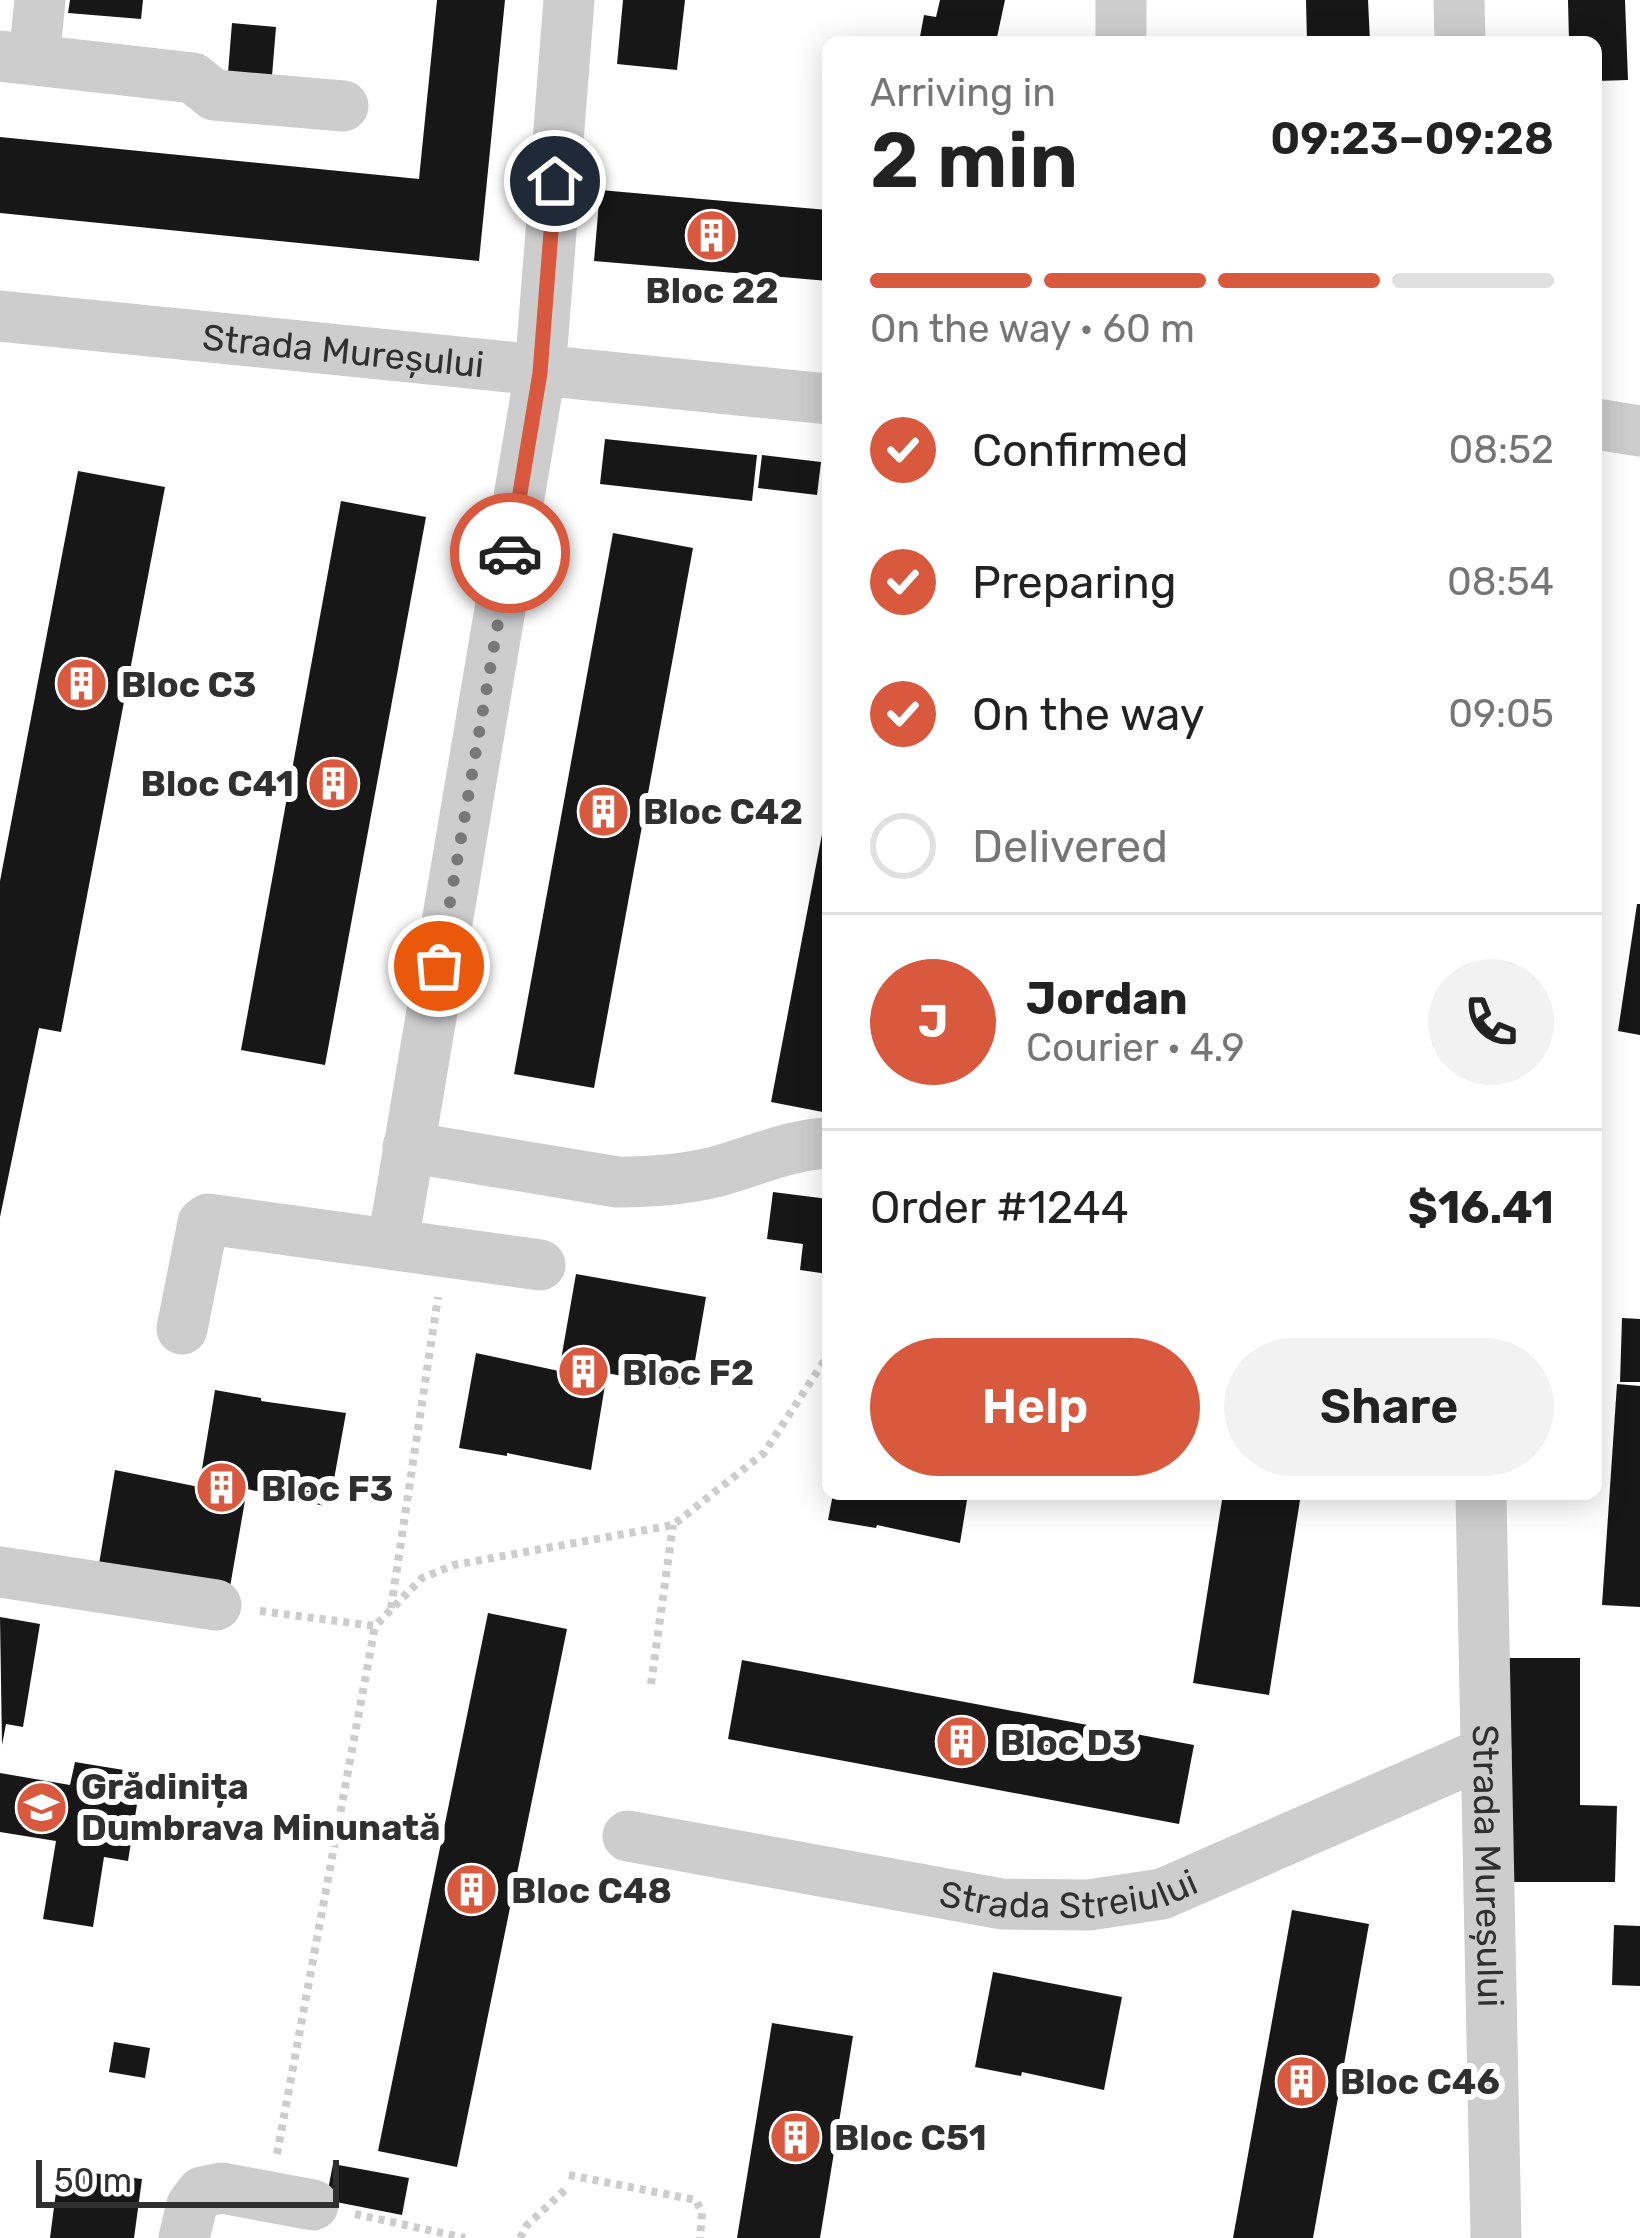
<!DOCTYPE html>
<meta charset="utf-8">
<style>
body{margin:0;font-family:Rubik,sans-serif;background:#f2f2f2;color:#222;height:100vh;display:flex;flex-direction:column;font-size:45px;white-space:nowrap}
*{box-sizing:border-box;margin:0}
p{font-size:39px;color:#767676}
.icon{flex:none;width:66px;height:66px;fill:none;stroke:currentColor;stroke-width:2;stroke-linecap:round;stroke-linejoin:round}
.map{position:relative;flex:1;overflow:hidden}
.sheet{position:absolute;left:822px;top:36px;width:780px;height:1464px;display:flex;flex-direction:column;background:#fff;border-radius:18px;box-shadow:0 6px 30px #0003}
.sheet>*{flex:none}
.scale{position:absolute;left:36px;bottom:30px;width:303px;box-sizing:border-box;padding-left:12px;border:6px solid #303030;border-top:0;font-size:33px;line-height:42px;white-space:nowrap;color:#303030;-webkit-text-stroke:9px #fff;paint-order:stroke}
.pin{position:absolute;display:grid;place-items:center;width:102px;height:102px;color:#fff;margin:-51px;border:6px solid #fff;border-radius:50%;box-shadow:0 3px 12px #0007}
.courier{position:absolute;display:grid;place-items:center;width:120px;height:120px;margin:-60px;border:9px solid #d9593f;border-radius:50%;background:#fff;color:#222;box-shadow:0 3px 15px #0007}
.summary em{font-style:normal;font-weight:600}
.summary div{display:flex;flex-direction:column-reverse}
.summary{display:flex;align-items:center;justify-content:space-between;height:204px;padding:0 48px}
h1{font-size:78px;font-weight:600;line-height:90px}
.bar{display:grid;grid-template-columns:repeat(4,1fr);gap:18px 12px;align-content:center;height:144px;padding:0 48px}
.bar i{height:15px;border-radius:9px;background:#e0e0e0}
.bar .current{background:#d9593f}
.bar p{grid-column:span 4}
.line{display:flex;align-items:center;gap:30px;padding:0 48px;border-top:3px solid #e0e0e0}
.line div{flex:1}
.round{display:grid;place-items:center;flex:none;width:126px;height:126px;border-radius:63px;background:#f2f2f2}
ol{padding:0 48px;list-style:none}
li{display:flex;align-items:center;gap:36px;height:132px}
li p{margin-inline-start:auto}
li .icon{padding:12px;border-radius:50%;background:#d9593f;color:#fff;stroke-width:4}
li:last-child{color:#767676}
li i{width:66px;height:66px;border:6px solid #e0e0e0;border-radius:50%}
.cta{display:flex;gap:24px;margin-top:auto;padding:24px 48px}
.cta a{flex:1;height:138px;border-radius:72px;background:#d9593f;color:#fff;font-size:48px;font-weight:600;line-height:138px;text-align:center}
.cta a+a{background:#f2f2f2;color:#222}
.map>svg:first-child{display:block}
</style>
<div class="map">
<svg width="1640" height="2238" viewBox="0 0 1640 2238">
<rect width="100%" height="100%" fill="#fff"/>
<g fill="#171717">
<polygon points="70,0 143,0 141,19 68,13"/>
<polygon points="437,0 505,0 479,261 0,213 0,137 419,179"/>
<polygon points="623,0 685,0 677,70 617,64"/>
<polygon points="940,0 1005,0 996,42 919,42 924,15 936,17"/>
<polygon points="1306,0 1368,0 1370,42 1307,42"/>
<polygon points="1568,0 1625,0 1628,80 1596,81 1596,42 1569,42"/>
<polygon points="232,23 276,27 271,88 227,85"/>
<polygon points="600,190 828,210 828,281 594,261"/>
<polygon points="605,439 757,455 752,501 600,484"/>
<polygon points="762,455 821,462 817,495 758,488"/>
<polygon points="78,471 165,487 61,1032 39,1028 0,1217 0,881"/>
<polygon points="341,501 426,517 325,1065 241,1050"/>
<polygon points="613,533 693,548 594,1088 514,1074"/>
<polygon points="826,813 828,813 828,1113 771,1102"/>
<polygon points="1637,904 1640,904 1640,1035 1618,1031"/>
<polygon points="773,1192 828,1199 828,1274 800,1270 803,1244 767,1239"/>
<polygon points="576,1274 706,1297 690,1390 607,1373 591,1470 507,1453 507,1456 459,1448 476,1353 559,1371"/>
<polygon points="1622,1318 1640,1319 1640,1382 1620,1382"/>
<polygon points="1617,1384 1640,1386 1640,1607 1602,1605"/>
<polygon points="215,1390 261,1398 261,1401 346,1413 329,1507 247,1489 230,1587 99,1564 115,1470 199,1487"/>
<polygon points="833,1494 968,1494 960,1543 877,1525 876,1528 828,1520"/>
<polygon points="1223,1494 1301,1494 1269,1695 1193,1683"/>
<polygon points="488,1613 567,1629 457,2167 378,2151"/>
<polygon points="0,1617 40,1624 23,1727 6,1724 2,1745"/>
<polygon points="1495,1658 1580,1658 1580,1805 1617,1806 1615,1882 1496,1882"/>
<polygon points="742,1660 1194,1745 1179,1824 728,1739"/>
<polygon points="75,1762 142,1773 128,1861 104,1857 93,1927 43,1919 56,1841 0,1832 0,1773 70,1785"/>
<polygon points="1292,1910 1369,1924 1313,2238 1233,2238"/>
<polygon points="1614,1925 1640,1926 1640,1986 1612,1985"/>
<polygon points="993,1972 1122,1997 1104,2090 1022,2072 1021,2076 975,2067"/>
<polygon points="772,2023 853,2036 820,2238 737,2238"/>
<polygon points="114,2042 150,2048 145,2078 109,2072"/>
<polygon points="333,2164 409,2178 402,2215 326,2200"/>
<polygon points="59,2169 142,2179 134,2238 50,2238"/>
</g>
<g fill="none" stroke-linecap="round" stroke-linejoin="round">
<g stroke="#cdcdcd" stroke-width="8" stroke-dasharray="6 6" stroke-linecap="butt">
<polyline points="391,1608 438,1297"/>
<polyline points="260,1611 375,1626 422,1578 454,1565 673,1525 764,1453 828,1355"/>
<polyline points="651,1684 673,1525"/>
<polyline points="277,2154 375,1626"/>
<polyline points="569,2175 696,2200 702,2213 700,2238"/>
<polyline points="355,2214 465,2238"/>
<polyline points="520,2238 527,2225 567,2188"/>
</g>
<g stroke="#cdcdcd" stroke-width="51">
<polyline points="1121,0 1121,42"/>
<polyline points="1459,0 1460,42"/>
<polyline points="0,56 193,78 214,95 343,106"/>
<polyline points="34,59 40,0"/>
<path id="s1" d="M0 316 828 399"/>
<polyline points="1596,424 1640,431"/>
<path d="M408 1147 617 1182C650 1182 682 1180 715 1172 753 1162 787 1145 828 1143"/>
<polyline points="393,1242 540,373 569,0"/>
<polyline points="182,1329 203,1223 208,1219 540,1265"/>
<path id="s2" d="M1481 1494 1496 2238"/>
<polyline points="0,1572 216,1605"/>
<path id="s3" d="M628 1836 1002 1904 1089 1905 1162 1894 1486 1752"/>
<polyline points="184,2238 192,2205 202,2192 222,2188 313,2205"/>
</g>
</g>
<g fill="none" stroke-linecap="round" stroke-linejoin="round">
<polyline stroke="#787878" stroke-width="12" stroke-dasharray="0 21.6" points="439,966 510,553"/>
<polyline stroke="#d9593f" stroke-width="15" points="510,553 540,373 555,181"/>
</g>
<defs>
<symbol id="building-disc" viewBox="-11 -11 22 22"><circle r="9.5" fill="#d9593f" stroke="#fff"/><path d="M-4-6H4V6H1V3H-1V6H-4ZM-2.5-4.3h1.7v1.8h-1.7ZM.8-4.3h1.7v1.8H.8ZM-2.5-1h1.7V.8h-1.7ZM.8-1h1.7V.8H.8Z" fill="#fff"/></symbol>
<symbol id="school-disc" viewBox="-11 -11 22 22"><circle r="9.5" fill="#d9593f" stroke="#fff"/><path d="M0-5L7-2L0 1L-7-2ZM-4 1L0 2.5L4 1V4Q0 6-4 4Z" fill="#fff"/></symbol>
</defs>
<g fill-rule="evenodd">
<use href="#building-disc" x="682" y="206" width="59" height="59"/>
<use href="#building-disc" x="52" y="654" width="59" height="59"/>
<use href="#building-disc" x="304" y="754" width="59" height="59"/>
<use href="#building-disc" x="574" y="782" width="59" height="59"/>
<use href="#building-disc" x="554" y="1342" width="59" height="59"/>
<use href="#building-disc" x="192" y="1458" width="59" height="59"/>
<use href="#building-disc" x="932" y="1712" width="59" height="59"/>
<use href="#school-disc" x="12" y="1778" width="59" height="59"/>
<use href="#building-disc" x="442" y="1860" width="59" height="59"/>
<use href="#building-disc" x="1272" y="2052" width="59" height="59"/>
<use href="#building-disc" x="766" y="2108" width="59" height="59"/>
</g>
<g text-anchor="middle" stroke-width="12" stroke-linejoin="round" paint-order="stroke">
<g font-size="36" font-weight="bold" fill="#303030" stroke="#fff" text-anchor="start">
<text x="712" y="303" text-anchor="middle">Bloc 22</text>
<text x="121" y="697">Bloc C3</text>
<text x="294" y="796" text-anchor="end">Bloc C41</text>
<text x="643" y="824">Bloc C42</text>
<text x="622" y="1385">Bloc F2</text>
<text x="261" y="1501">Bloc F3</text>
<text x="1000" y="1755">Bloc D3</text>
<text x="81" y="1799">Grădinița<tspan x="81" dy="41">Dumbrava Minunată</tspan></text>
<text x="511" y="1903">Bloc C48</text>
<text x="1340" y="2094">Bloc C46</text>
<text x="834" y="2150">Bloc C51</text>
</g>
<g font-size="36" fill="#303030" stroke="#fff">
<text dy="13" stroke="none"><textPath href="#s1" startOffset="345">Strada Mureșului</textPath></text>
<text dy="13" stroke="none"><textPath href="#s2" startOffset="372">Strada Mureșului</textPath></text>
<text dy="13" stroke="none"><textPath href="#s3" startOffset="447">Strada Streiului</textPath></text>
</g>
</g>
</svg>
<div class="scale">50 m</div>
<div class="pin" style="left:439px;top:966px;background:#ea580c"><svg class="icon" aria-label="bag" viewBox="0 0 24 24"><path d="M5 8h14l-1 12H6zM9 8a3 3 0 0 1 6 0"/></svg></div>
<div class="pin" style="left:555px;top:181px;background:#1f2937"><svg class="icon" aria-label="home" viewBox="0 0 24 24"><path d="M3 11l9-7 9 7M6 9v11h12V9"/></svg></div>
<div class="courier" style="left:510px;top:553px"><svg class="icon" aria-label="car" viewBox="0 0 24 24"><path d="M5 17H2v-5l4-1 3-4h7l3 4 3 1v5h-3M9 17h6M6 11h13"/><circle cx="7" cy="17" r="2"/><circle cx="17" cy="17" r="2"/></svg></div>
<section class="sheet">
<div class="summary"><div><h1>2 min</h1><p>Arriving in</p></div><em>09:23–09:28</em></div>
<div class="bar"><i class="current"></i><i class="current"></i><i class="current"></i><i></i><p>On the way · 60 m</p></div>
<ol>
<li><svg class="icon" aria-label="check" viewBox="0 0 24 24"><path d="M5 12l5 5 9-10"/></svg>Confirmed<p>08:52</p></li>
<li><svg class="icon" aria-label="check" viewBox="0 0 24 24"><path d="M5 12l5 5 9-10"/></svg>Preparing<p>08:54</p></li>
<li><svg class="icon" aria-label="check" viewBox="0 0 24 24"><path d="M5 12l5 5 9-10"/></svg>On the way<p>09:05</p></li>
<li><i></i>Delivered</li>
</ol>
<div class="line" style="height:216px"><b class="round" style="background:#d9593f;color:#fff">J</b><div><b>Jordan</b><p>Courier · 4.9</p></div><a class="round"><svg class="icon" aria-label="phone" viewBox="0 0 24 24"><path d="M5 4h4l2 5-3 2q2 4 5 5l2-3 5 2v4C11 20 4 13 5 4z"/></svg></a></div>
<div class="line" style="height:156px"><div>Order #1244</div><b>$16.41</b></div>
<div class="cta"><a>Help</a><a>Share</a></div>
</section>
</div>
